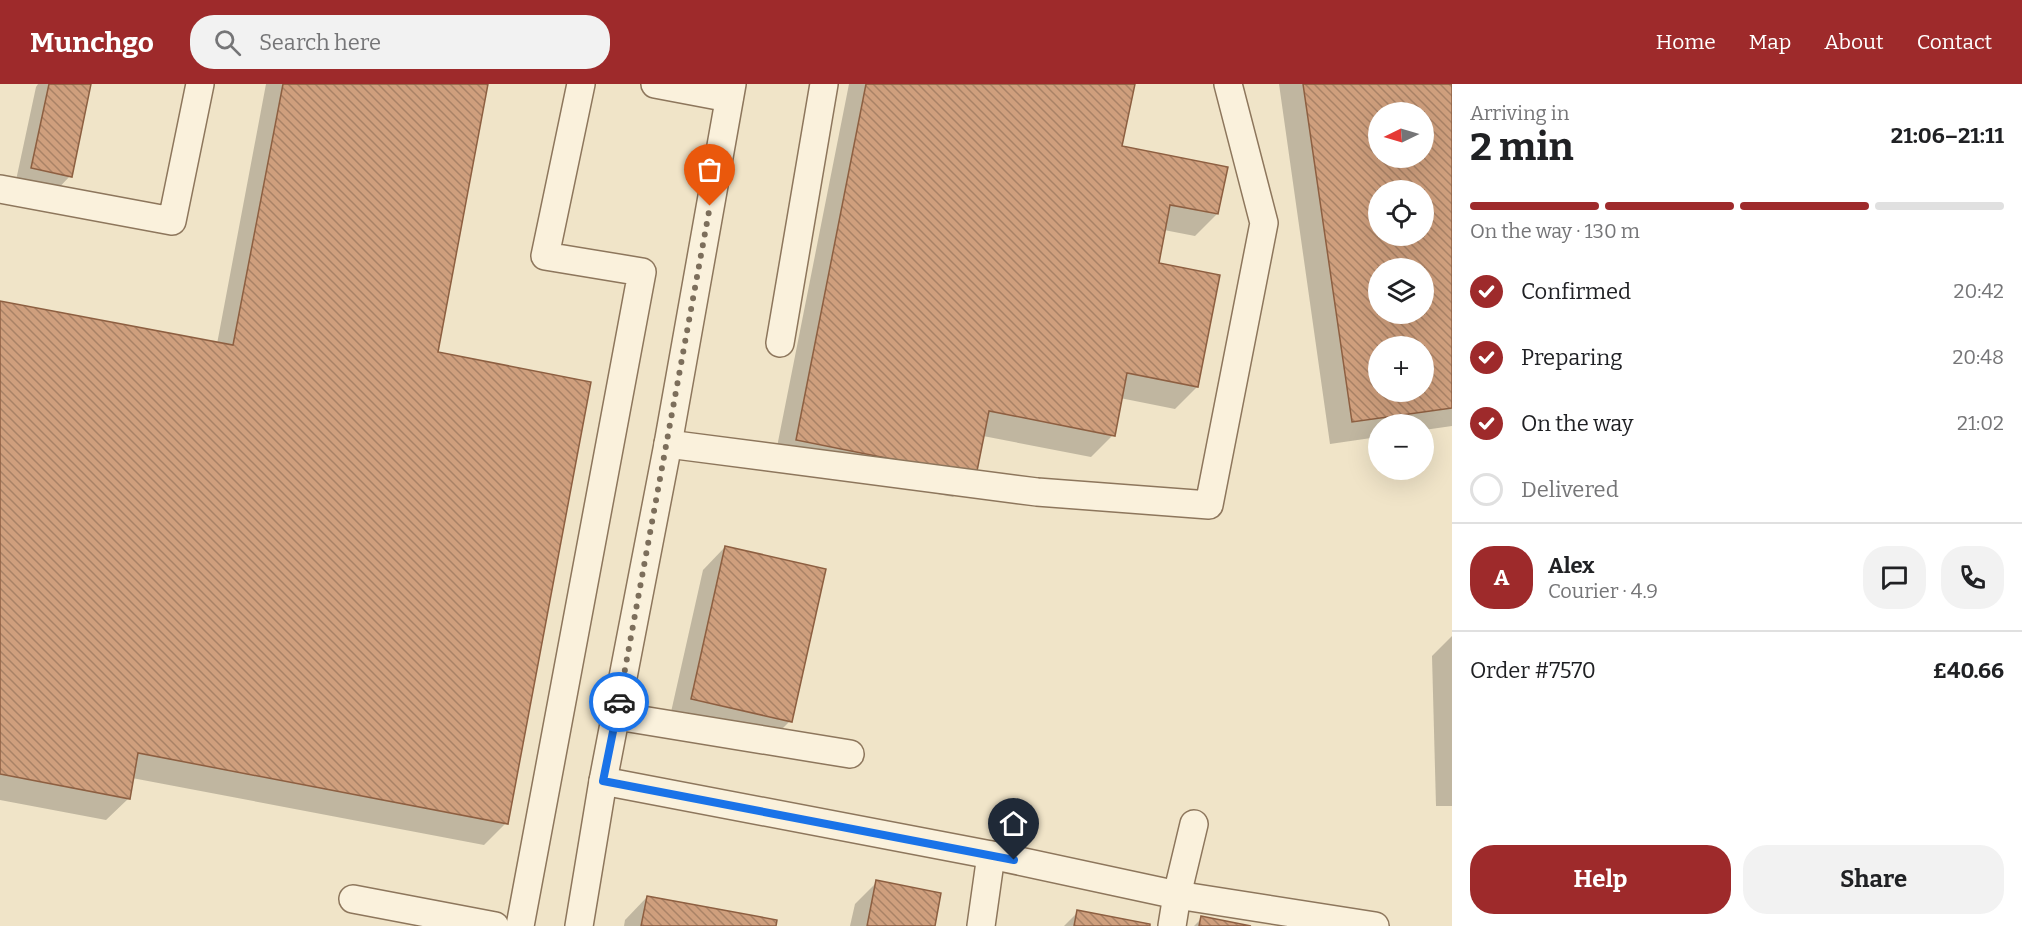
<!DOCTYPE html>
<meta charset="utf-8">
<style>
body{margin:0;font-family:Bitter,serif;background:#f2f2f2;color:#202124;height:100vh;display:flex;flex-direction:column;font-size:22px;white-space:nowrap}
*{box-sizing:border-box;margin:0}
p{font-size:20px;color:#757577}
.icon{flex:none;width:33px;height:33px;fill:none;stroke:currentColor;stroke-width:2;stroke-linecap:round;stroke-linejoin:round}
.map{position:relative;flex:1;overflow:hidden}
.panel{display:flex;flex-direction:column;background:#fff;width:570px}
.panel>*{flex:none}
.needle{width:39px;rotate:265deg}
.tools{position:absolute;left:1368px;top:18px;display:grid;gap:12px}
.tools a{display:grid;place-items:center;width:66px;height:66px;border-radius:50%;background:#fff;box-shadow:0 6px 24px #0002;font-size:30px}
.pin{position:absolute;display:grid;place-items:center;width:51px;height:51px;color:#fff;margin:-62px -26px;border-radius:50% 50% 50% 0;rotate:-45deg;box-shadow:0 0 6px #0007}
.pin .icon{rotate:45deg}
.courier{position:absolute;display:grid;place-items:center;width:60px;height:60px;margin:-30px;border:4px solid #1a73e8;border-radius:50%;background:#fff;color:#222;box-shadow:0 2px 8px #0007}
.head em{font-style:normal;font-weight:700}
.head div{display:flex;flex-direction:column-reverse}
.head{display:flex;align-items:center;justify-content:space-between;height:102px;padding:0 18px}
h1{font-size:39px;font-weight:700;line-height:45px}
.bar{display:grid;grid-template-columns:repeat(4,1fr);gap:9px 6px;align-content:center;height:72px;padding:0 18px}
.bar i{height:8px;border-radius:4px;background:#e0e0e0}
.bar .on{background:#9e2a2b}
.bar p{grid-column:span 4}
.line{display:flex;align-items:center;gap:15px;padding:0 18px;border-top:2px solid #e0e0e0}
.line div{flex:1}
.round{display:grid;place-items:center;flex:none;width:63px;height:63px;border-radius:24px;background:#f2f2f2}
ol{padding:0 18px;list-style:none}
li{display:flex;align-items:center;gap:18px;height:66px}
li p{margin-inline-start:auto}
li .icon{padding:6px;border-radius:50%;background:#9e2a2b;color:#fff;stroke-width:4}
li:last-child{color:#757577}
li i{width:33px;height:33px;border:3px solid #e0e0e0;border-radius:50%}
.primary-button{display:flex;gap:12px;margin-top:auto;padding:12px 18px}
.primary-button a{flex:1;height:69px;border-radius:24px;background:#9e2a2b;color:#fff;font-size:24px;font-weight:700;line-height:69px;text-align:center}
.primary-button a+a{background:#f2f2f2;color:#202124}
header{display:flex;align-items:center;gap:36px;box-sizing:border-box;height:84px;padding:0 30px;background:#9e2a2b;color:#fff}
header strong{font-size:28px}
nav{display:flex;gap:33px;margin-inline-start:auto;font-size:21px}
.search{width:420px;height:54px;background:#f2f2f2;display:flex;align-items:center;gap:15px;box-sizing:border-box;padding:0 21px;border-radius:24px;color:#757577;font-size:22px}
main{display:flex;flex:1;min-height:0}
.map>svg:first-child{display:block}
</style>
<header>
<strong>Munchgo</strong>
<div class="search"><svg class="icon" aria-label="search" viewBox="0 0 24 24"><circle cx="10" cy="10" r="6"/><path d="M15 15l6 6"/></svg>Search here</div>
<nav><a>Home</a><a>Map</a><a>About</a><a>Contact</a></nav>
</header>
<main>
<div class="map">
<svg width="1452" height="842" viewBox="0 0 1452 842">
<defs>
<pattern id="building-back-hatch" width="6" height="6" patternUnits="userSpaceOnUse" patternTransform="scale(1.5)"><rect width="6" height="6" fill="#cf9f7d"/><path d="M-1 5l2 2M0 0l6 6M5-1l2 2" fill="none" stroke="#a98266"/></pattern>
</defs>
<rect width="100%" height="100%" fill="#f0e4c8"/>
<g fill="#0003" fill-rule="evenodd">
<polygon points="38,0 90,0 70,92 53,110 15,101 36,3"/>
<polygon points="266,0 486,0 436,269 506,739 484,761 132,694 129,714 106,736 0,716 0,218 217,260"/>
<polygon points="849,0 1133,0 1121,63 1217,130 1195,152 1164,146 1157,180 1197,303 1175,325 1120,314 1113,351 1091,373 983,352 975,391 953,413 774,378"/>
<path d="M1279 0H1452V342L1424 346V340H1378V353L1330 360ZM1378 28H1424V74H1378ZM1378 106H1424V152H1378ZM1378 184H1424V230H1378ZM1378 262H1424V308H1378Z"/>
<polygon points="725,463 790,637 768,659 669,637 703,486"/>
<polygon points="1452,552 1452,722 1436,722 1432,572"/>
<polygon points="877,798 933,842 850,842 855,820"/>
<polygon points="647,813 775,842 624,842 625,836"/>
<polygon points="1078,828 1148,842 1064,842"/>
<polygon points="1202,834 1243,842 1194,842"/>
</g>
<g fill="url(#building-back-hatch)" stroke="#8d5f41" stroke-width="1.5" fill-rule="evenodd">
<polygon points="49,0 91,0 72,93 31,84"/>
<polygon points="283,0 488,0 438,268 591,298 508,740 138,669 130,715 0,690 0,217 233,261"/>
<polygon points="866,0 1135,0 1122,62 1228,83 1218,130 1170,121 1159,179 1220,191 1198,303 1127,289 1115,352 989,327 976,392 796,356"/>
<path d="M1303 0H1452V324L1352 338ZM1378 28H1424V74H1378ZM1378 106H1424V152H1378ZM1378 184H1424V230H1378ZM1378 262H1424V308H1378Z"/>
<polygon points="725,462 826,485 792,638 691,615"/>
<polygon points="876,796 941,809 935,842 867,842"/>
<polygon points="647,812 777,836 776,842 641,842"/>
<polygon points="1077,826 1150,840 1150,842 1074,842"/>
<polygon points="1201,832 1251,842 1199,842"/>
</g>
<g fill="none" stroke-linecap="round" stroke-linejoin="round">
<defs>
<g id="minor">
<polyline points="655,0 729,14"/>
<polyline points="0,105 172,137 200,0"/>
<polyline points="780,259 824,0"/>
<polyline points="668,360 1037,408 1209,421 1264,139 1228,0"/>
<polyline points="617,632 850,670"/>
<polyline points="603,697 991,771 1177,811 1375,842"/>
<polyline points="353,815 495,842"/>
<polyline points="520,842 642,188 545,172 581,0"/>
<polyline points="579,842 603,697 668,360 732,0"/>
<polyline points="981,842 991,771"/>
<polyline points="1172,842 1177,811 1194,740"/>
</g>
</defs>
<use href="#minor" stroke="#8d765c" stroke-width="30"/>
<use href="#minor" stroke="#faf1dc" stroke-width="27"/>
</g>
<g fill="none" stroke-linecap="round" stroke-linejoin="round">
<polyline stroke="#7c6e5b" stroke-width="6" stroke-dasharray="0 10.8" points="619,618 710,122"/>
<polyline stroke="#1a73e8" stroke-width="8" points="619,618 603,697 1014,776"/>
</g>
</svg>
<div class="tools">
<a><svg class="needle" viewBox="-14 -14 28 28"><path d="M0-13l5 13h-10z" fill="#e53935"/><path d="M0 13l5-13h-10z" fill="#757577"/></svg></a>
<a><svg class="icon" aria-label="locate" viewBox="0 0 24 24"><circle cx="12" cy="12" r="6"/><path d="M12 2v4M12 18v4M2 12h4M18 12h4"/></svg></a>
<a><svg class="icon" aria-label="layers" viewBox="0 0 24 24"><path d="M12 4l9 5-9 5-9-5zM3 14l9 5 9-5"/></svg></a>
<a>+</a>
<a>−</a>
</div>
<div class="pin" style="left:710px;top:122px;background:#ea580c"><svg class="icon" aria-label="bag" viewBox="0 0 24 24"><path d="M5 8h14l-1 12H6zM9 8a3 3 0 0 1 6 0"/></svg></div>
<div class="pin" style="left:1014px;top:776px;background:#1f2937"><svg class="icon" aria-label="home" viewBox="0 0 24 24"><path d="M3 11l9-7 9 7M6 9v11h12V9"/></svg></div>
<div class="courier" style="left:619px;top:618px"><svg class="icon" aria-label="car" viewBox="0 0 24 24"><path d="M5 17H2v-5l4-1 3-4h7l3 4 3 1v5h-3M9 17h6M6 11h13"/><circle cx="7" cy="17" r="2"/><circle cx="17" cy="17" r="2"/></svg></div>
</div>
<section class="panel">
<div class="head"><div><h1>2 min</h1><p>Arriving in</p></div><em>21:06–21:11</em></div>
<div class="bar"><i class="on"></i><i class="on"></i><i class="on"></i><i></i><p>On the way · 130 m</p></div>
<ol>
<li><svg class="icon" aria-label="check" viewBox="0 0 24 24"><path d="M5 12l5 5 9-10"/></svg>Confirmed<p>20:42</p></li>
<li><svg class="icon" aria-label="check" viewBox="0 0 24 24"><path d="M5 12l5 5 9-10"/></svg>Preparing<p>20:48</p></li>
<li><svg class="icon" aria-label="check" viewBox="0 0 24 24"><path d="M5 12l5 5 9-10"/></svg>On the way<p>21:02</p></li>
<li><i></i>Delivered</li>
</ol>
<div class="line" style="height:108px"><b class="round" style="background:#9e2a2b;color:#fff">A</b><div><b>Alex</b><p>Courier · 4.9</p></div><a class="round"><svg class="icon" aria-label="chat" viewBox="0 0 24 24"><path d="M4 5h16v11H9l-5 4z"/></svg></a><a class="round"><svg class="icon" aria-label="phone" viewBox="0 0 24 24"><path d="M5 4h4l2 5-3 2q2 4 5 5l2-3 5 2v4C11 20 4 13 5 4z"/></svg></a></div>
<div class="line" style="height:78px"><div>Order #7570</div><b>£40.66</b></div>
<div class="primary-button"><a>Help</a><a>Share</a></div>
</section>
</main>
